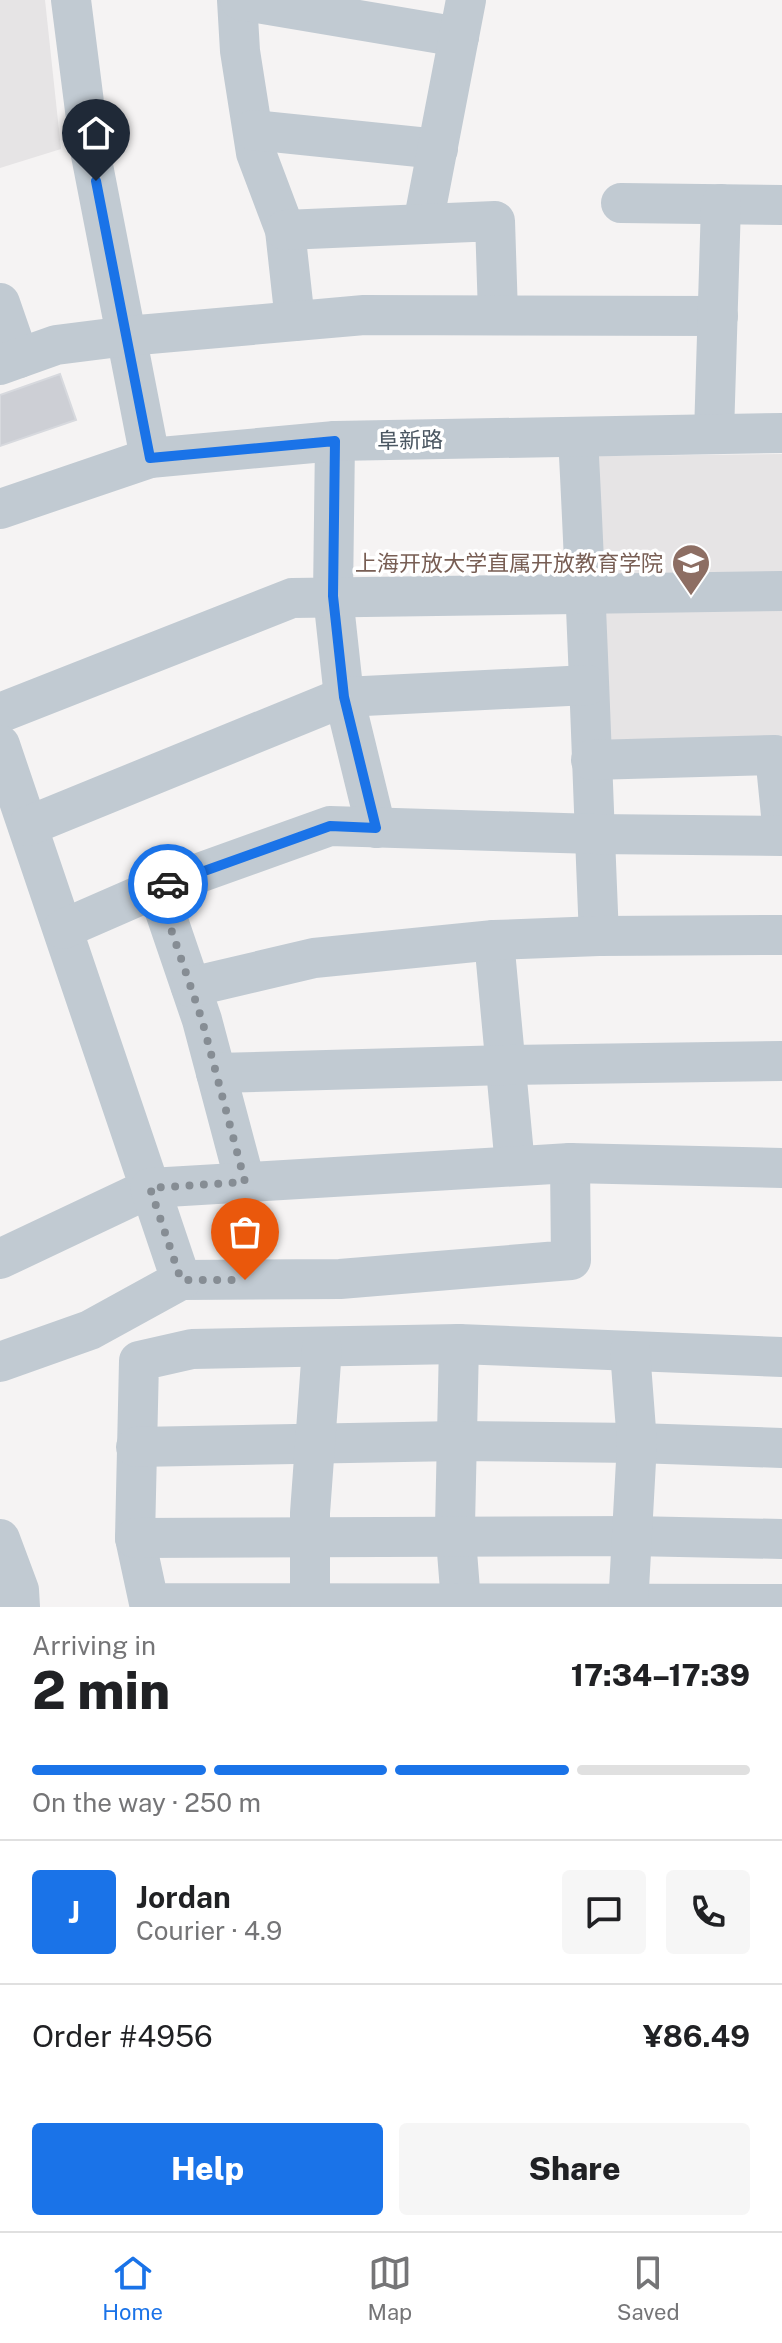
<!DOCTYPE html>
<meta charset="utf-8">
<style>
body{margin:0;font-family:"Public Sans","Noto Sans SC",sans-serif;background:#f6f6f6;color:#202124;height:100vh;display:flex;flex-direction:column;font-size:30px;white-space:nowrap}
*{box-sizing:border-box;margin:0}
p{font-size:26px;color:#757577}
.icon{flex:none;width:44px;height:44px;fill:none;stroke:currentColor;stroke-width:2;stroke-linecap:round;stroke-linejoin:round}
.map{position:relative;height:1607px;overflow:hidden}
.sheet{display:flex;flex-direction:column;background:#fff;flex:1}
.sheet>*{flex:none}
.pin{position:absolute;display:grid;place-items:center;width:68px;height:68px;color:#fff;margin:-82px -34px;border-radius:50% 50% 50% 0;rotate:-45deg;box-shadow:0 0 8px #0007}
.pin .icon{rotate:45deg}
.courier{position:absolute;display:grid;place-items:center;width:80px;height:80px;margin:-40px;border:6px solid #1a73e8;border-radius:50%;background:#fff;color:#222;box-shadow:0 2px 10px #0007}
.headline em{font-style:normal;font-weight:800}
.headline div{display:flex;flex-direction:column-reverse}
.headline{display:flex;align-items:center;justify-content:space-between;height:136px;padding:0 32px}
h1{font-size:52px;font-weight:800;line-height:60px}
.bar{display:grid;grid-template-columns:repeat(4,1fr);gap:12px 8px;align-content:center;height:96px;padding:0 32px}
.bar i{height:10px;border-radius:6px;background:#e0e0e0}
.bar .current{background:#1a73e8}
.bar p{grid-column:span 4}
.line{display:flex;align-items:center;gap:20px;padding:0 32px;border-top:2px solid #e0e0e0}
.line div{flex:1}
.round{display:grid;place-items:center;flex:none;width:84px;height:84px;border-radius:8px;background:#f6f6f6}
.button{display:flex;gap:16px;margin-top:auto;padding:16px 32px}
.button a{flex:1;height:92px;border-radius:8px;background:#1a73e8;color:#fff;font-size:32px;font-weight:800;line-height:92px;text-align:center}
.button a+a{background:#f6f6f6;color:#202124}
.tab-bar{display:flex;justify-content:space-around;align-items:center;height:112px;border-top:2px solid #e0e0e0;background:#fff;font-size:22px;color:#757577}
.tab-bar a{display:grid;justify-items:center;gap:4px}
.tab-bar .current{color:#1a73e8}
.map>svg:first-child{display:block}
</style>
<div class="map">
<svg width="782" height="1607" viewBox="0 0 782 1607">
<rect width="100%" height="100%" fill="#f5f3f3"/>
<g fill="#e6e4e5">
<polygon points="0,0 45,0 61,149 0,168"/>
<polygon points="782,454 782,739 603,741 599,456"/>
</g>
<polygon fill="#cdcfd5" stroke="#d7d9de" stroke-width="2" points="60,374 76,420 0,446 0,395"/>
<g fill="none" stroke-linecap="round" stroke-linejoin="round">
<g stroke="#c1cad2" stroke-width="40">
<polyline points="71,0 90,150 150,458"/>
<polyline points="237,0 240,51 256,153 285,230 295,321"/>
<polyline points="240,0 459,37"/>
<polyline points="253,130 438,149"/>
<polyline points="621,203 782,205"/>
<polyline points="423,224 466,0"/>
<polyline points="285,230 495,221 498,314"/>
<polyline points="0,303 19,358"/>
<polyline points="0,365 56,345 127,336 364,315 718,316"/>
<polyline points="714,434 721,204"/>
<path d="M578 437C587 603 592 770 599 936"/>
<polyline points="335,441 333,596 344,697 376,828"/>
<polyline points="0,509 150,458 335,441 782,433"/>
<polyline points="0,713 292,598 782,591"/>
<polyline points="0,745 150,1188 0,1259"/>
<polyline points="591,760 775,755 782,825"/>
<polyline points="28,826 344,697 588,685"/>
<polyline points="157,888 202,1020 245,1182"/>
<polyline points="63,929 157,888 330,826 595,834 782,836"/>
<polyline points="494,940 515,1166"/>
<polyline points="191,987 314,958 494,940 599,936 782,935"/>
<polyline points="216,1073 507,1065 782,1061"/>
<polyline points="181,1280 340,1279 571,1260 570,1163"/>
<polyline points="459,1344 455,1526 461,1603"/>
<polyline points="782,1357 459,1344 192,1349 139,1361 135,1538 149,1603 782,1604"/>
<polyline points="0,1362 90,1330 181,1280 150,1188 570,1163 782,1168"/>
<polyline points="136,1447 458,1441 637,1443 782,1448"/>
<polyline points="135,1538 631,1536 782,1539"/>
<polyline points="0,1539 19,1590 20,1607"/>
<polyline points="310,1603 310,1513 322,1348"/>
<polyline points="628,1607 637,1443 630,1351"/>
</g>
</g>
<g fill="none" stroke-linecap="round" stroke-linejoin="round">
<polyline stroke="#868d94" stroke-width="8" stroke-dasharray="0 14.4" points="168,884 157,888 202,1020 245,1182 150,1188 181,1280 245,1280"/>
<polyline stroke="#1a73e8" stroke-width="10" points="96,181 150,458 335,441 333,596 344,697 376,828 330,826 168,884"/>
</g>
<defs>
<symbol id="university-pin" viewBox="-11 -11 22 30"><path d="M0 17L-7.5 6A9.5 9.5 0 1 1 7.5 6Z" fill="#8d6e63" stroke="#fff"/><path d="M0-5L7-2L0 1L-7-2ZM-4 1L0 2.5L4 1V4Q0 6-4 4Z" fill="#fff"/></symbol>
</defs>
<g fill-rule="evenodd">
<use href="#university-pin" x="669" y="541" width="44" height="60"/>
</g>
<g text-anchor="middle" stroke-width="7" stroke-linejoin="round" paint-order="stroke">
<g font-size="22" fill="#4a5661" stroke="#fff">
<text transform="translate(410 440) rotate(-1)" y="8">阜新路</text>
</g>
<g font-size="22" fill="#785e54" stroke="#fff" text-anchor="end">
<text x="663" y="571">上海开放大学直属开放教育学院</text>
</g>
</g>
</svg>
<div class="pin" style="left:245px;top:1280px;background:#ea580c"><svg class="icon" aria-label="bag" viewBox="0 0 24 24"><path d="M5 8h14l-1 12H6zM9 8a3 3 0 0 1 6 0"/></svg></div>
<div class="pin" style="left:96px;top:181px;background:#1f2937"><svg class="icon" aria-label="home" viewBox="0 0 24 24"><path d="M3 11l9-7 9 7M6 9v11h12V9"/></svg></div>
<div class="courier" style="left:168px;top:884px"><svg class="icon" aria-label="car" viewBox="0 0 24 24"><path d="M5 17H2v-5l4-1 3-4h7l3 4 3 1v5h-3M9 17h6M6 11h13"/><circle cx="7" cy="17" r="2"/><circle cx="17" cy="17" r="2"/></svg></div>
</div>
<section class="sheet">
<div class="headline"><div><h1>2 min</h1><p>Arriving in</p></div><em>17:34–17:39</em></div>
<div class="bar"><i class="current"></i><i class="current"></i><i class="current"></i><i></i><p>On the way · 250 m</p></div>
<div class="line" style="height:144px"><b class="round" style="background:#1a73e8;color:#fff">J</b><div><b>Jordan</b><p>Courier · 4.9</p></div><a class="round"><svg class="icon" aria-label="chat" viewBox="0 0 24 24"><path d="M4 5h16v11H9l-5 4z"/></svg></a><a class="round"><svg class="icon" aria-label="phone" viewBox="0 0 24 24"><path d="M5 4h4l2 5-3 2q2 4 5 5l2-3 5 2v4C11 20 4 13 5 4z"/></svg></a></div>
<div class="line" style="height:104px"><div>Order #4956</div><b>¥86.49</b></div>
<div class="button"><a>Help</a><a>Share</a></div>
</section>
<nav class="tab-bar">
<a class="current"><svg class="icon" aria-label="home" viewBox="0 0 24 24"><path d="M3 11l9-7 9 7M6 9v11h12V9"/></svg>Home</a>
<a><svg class="icon" aria-label="map" viewBox="0 0 24 24"><path d="M3 6l6-2 6 2 6-2v14l-6 2-6-2-6 2zM9 4v14M15 6v14"/></svg>Map</a>
<a><svg class="icon" aria-label="saved" viewBox="0 0 24 24"><path d="M7 4h10v16l-5-4-5 4z"/></svg>Saved</a>
</nav>
